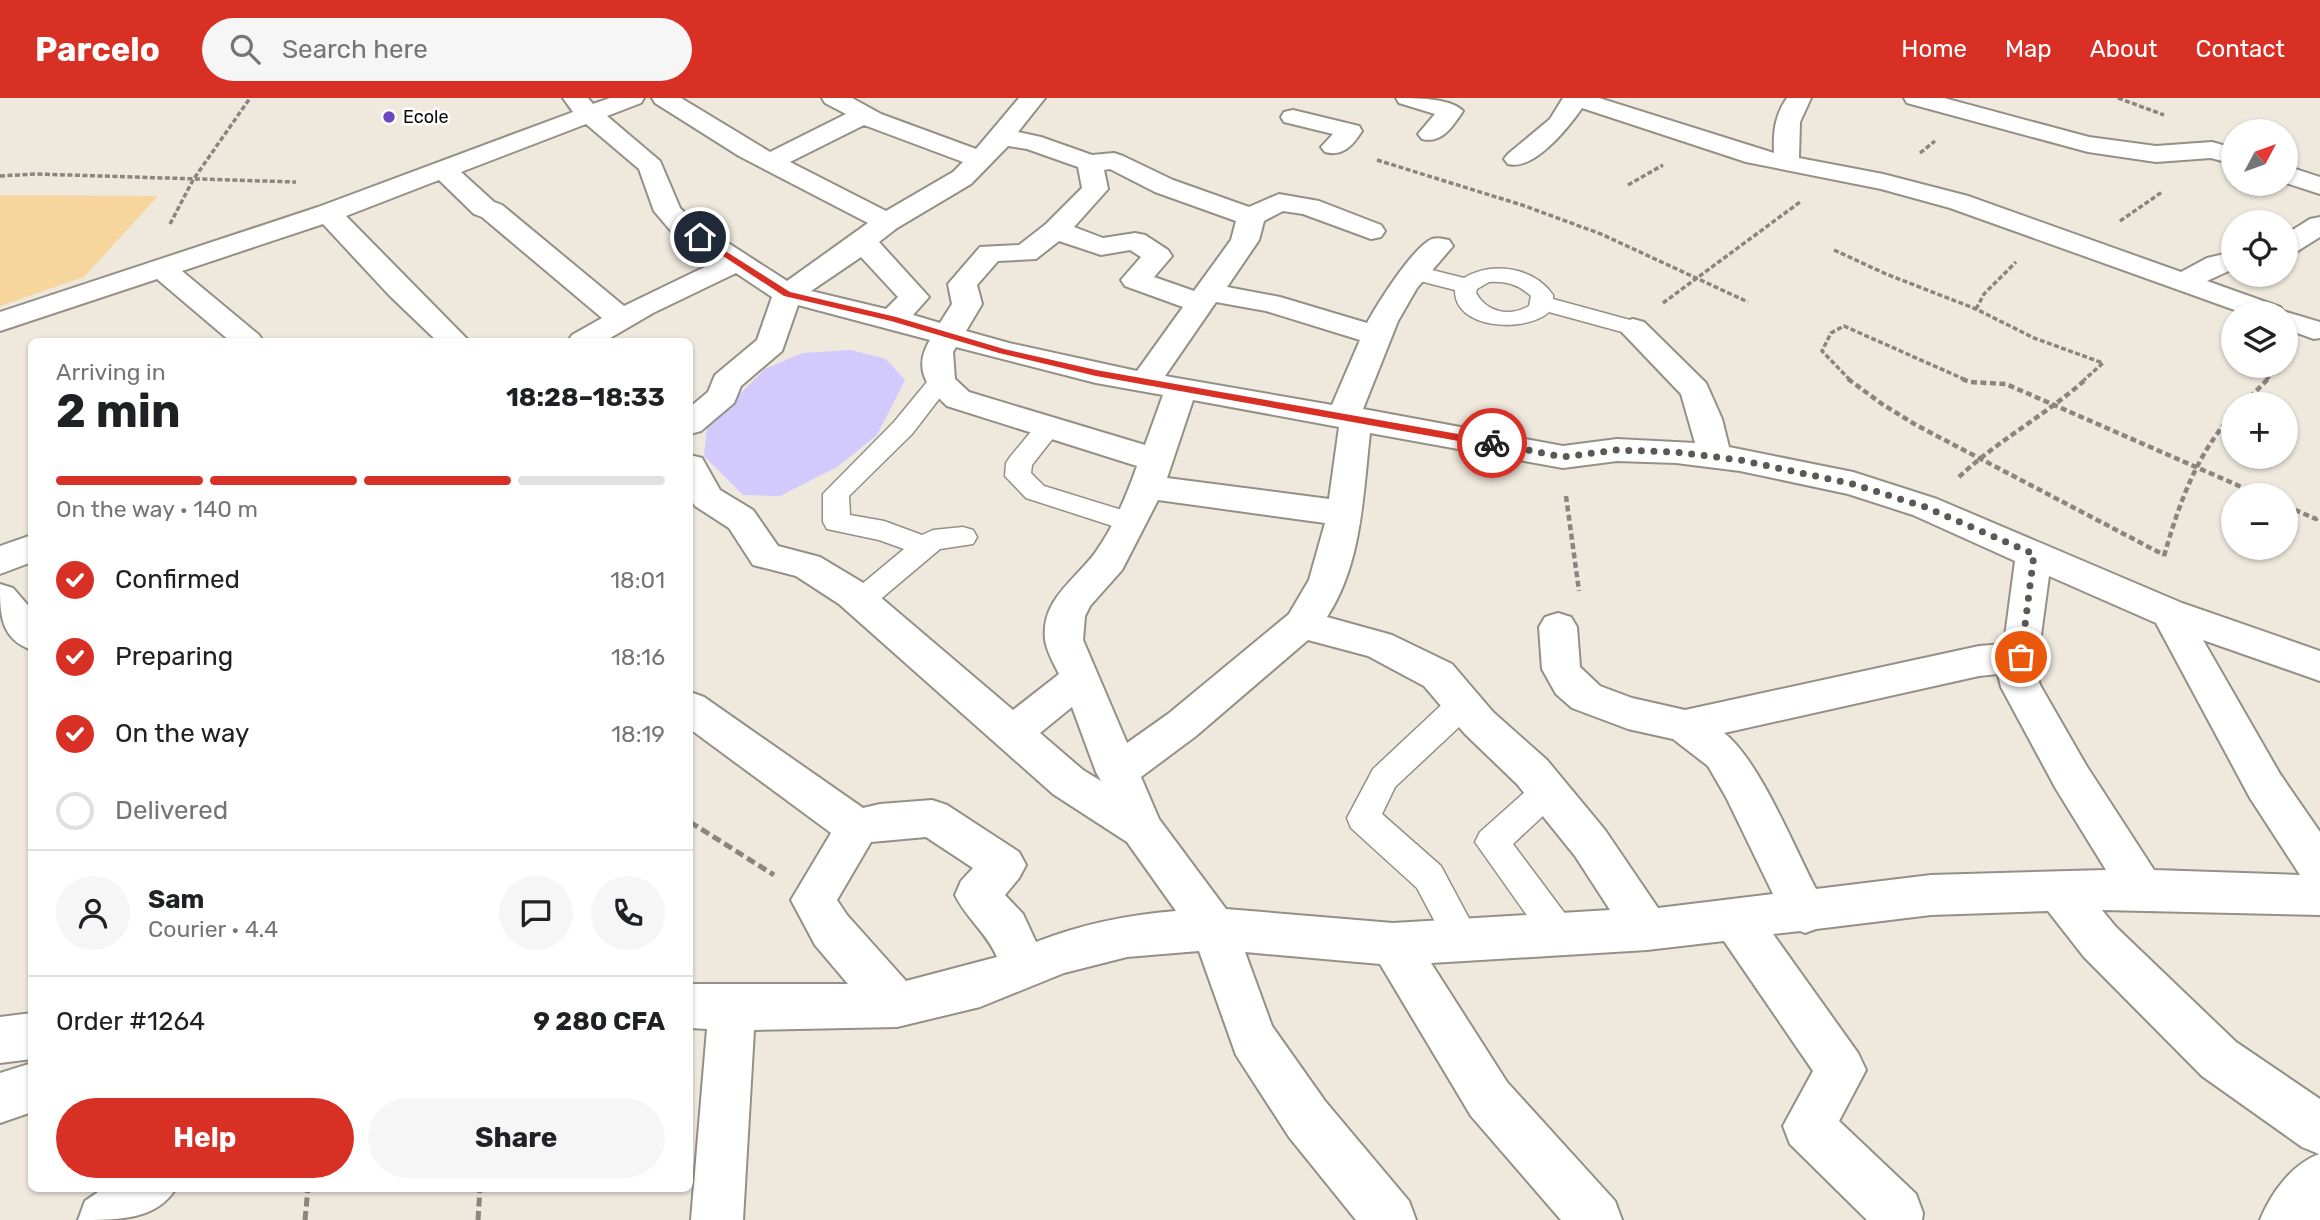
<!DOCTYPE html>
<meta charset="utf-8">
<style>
body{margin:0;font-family:Rubik,sans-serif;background:#f6f6f6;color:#202124;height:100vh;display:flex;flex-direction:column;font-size:26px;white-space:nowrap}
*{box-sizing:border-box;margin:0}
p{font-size:23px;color:#757577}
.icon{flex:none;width:38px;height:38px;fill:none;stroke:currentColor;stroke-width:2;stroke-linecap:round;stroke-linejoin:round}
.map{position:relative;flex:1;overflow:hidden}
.panel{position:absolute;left:28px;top:240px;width:665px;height:854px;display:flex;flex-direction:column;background:#fff;border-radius:10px;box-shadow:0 2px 5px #0004}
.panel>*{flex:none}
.needle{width:46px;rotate:49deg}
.tools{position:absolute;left:2221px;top:21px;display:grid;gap:14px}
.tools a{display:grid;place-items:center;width:77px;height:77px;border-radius:50%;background:#fff;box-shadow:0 2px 5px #0004;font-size:35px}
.pin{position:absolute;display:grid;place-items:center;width:60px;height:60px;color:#fff;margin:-30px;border:4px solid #fff;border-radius:50%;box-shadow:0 2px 7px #0007}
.courier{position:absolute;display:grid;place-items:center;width:70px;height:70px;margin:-35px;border:5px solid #d93025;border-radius:50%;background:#fff;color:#222;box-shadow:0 2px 9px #0007}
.head em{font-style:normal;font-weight:700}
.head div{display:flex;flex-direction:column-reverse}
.head{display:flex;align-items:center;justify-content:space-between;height:119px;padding:0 28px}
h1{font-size:46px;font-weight:700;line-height:52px}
.bar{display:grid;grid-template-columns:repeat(4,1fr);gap:10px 7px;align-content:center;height:84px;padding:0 28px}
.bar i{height:9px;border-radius:5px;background:#e0e0e0}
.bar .selected{background:#d93025}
.bar p{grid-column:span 4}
.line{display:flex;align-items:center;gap:18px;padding:0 28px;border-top:2px solid #e0e0e0}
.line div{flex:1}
.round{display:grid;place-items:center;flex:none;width:74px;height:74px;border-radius:37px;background:#f6f6f6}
ol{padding:0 28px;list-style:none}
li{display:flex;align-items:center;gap:21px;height:77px}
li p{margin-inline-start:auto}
li .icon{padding:7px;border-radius:50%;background:#d93025;color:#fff;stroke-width:4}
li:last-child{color:#757577}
li i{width:38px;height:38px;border:4px solid #e0e0e0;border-radius:50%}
.action{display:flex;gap:14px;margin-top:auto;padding:14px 28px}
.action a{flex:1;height:80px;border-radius:42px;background:#d93025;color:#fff;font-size:28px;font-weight:700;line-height:80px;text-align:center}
.action a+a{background:#f6f6f6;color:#202124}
header{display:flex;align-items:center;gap:42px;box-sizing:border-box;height:98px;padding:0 35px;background:#d93025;color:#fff}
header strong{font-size:33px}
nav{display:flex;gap:38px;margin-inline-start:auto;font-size:24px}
.search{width:490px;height:63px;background:#f6f6f6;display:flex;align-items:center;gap:18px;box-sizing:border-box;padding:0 24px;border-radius:38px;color:#757577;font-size:26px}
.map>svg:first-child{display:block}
</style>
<header>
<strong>Parcelo</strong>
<div class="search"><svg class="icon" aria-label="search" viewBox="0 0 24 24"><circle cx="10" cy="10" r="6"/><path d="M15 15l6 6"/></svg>Search here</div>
<nav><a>Home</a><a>Map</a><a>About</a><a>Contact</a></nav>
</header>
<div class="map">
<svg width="2320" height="1122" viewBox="0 0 2320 1122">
<rect width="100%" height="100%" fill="#eee8dd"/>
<polygon fill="#f6d69c" points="0,97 158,98 84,179 0,208"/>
<polygon fill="#d2c9fd" points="851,252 886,261 905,282 877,337 837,369 780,398 743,397 704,358 707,329 765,271 802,255"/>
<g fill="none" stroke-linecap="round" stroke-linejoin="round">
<defs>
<g id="service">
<path d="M1416 168 1464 180C1492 163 1534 169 1553 197V201L1641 225 1645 230 1641 235 1633 237 1549 214C1526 235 1454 232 1455 192L1408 180 1405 175 1408 170ZM1489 184C1505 183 1518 186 1531 198L1529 208C1510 219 1487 215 1476 195L1477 191Z"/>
<polygon points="940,276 949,279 952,284 912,336 849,398 850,417 884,423 922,437 933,432 963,429 973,432 977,439 973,446 940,451 870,510 860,514 850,510 846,503 850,496 904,451 879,442 827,431 823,424 823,396 894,324 931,279"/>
<polygon points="1048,322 1057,324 1061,330 1032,367 1031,375 1044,388 1138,417 1142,424 1138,431 1128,433 1026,400 1005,378 1006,365 1010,359 1039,324"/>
<polygon points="1463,594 1474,597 1478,606 1474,615 1395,689 1382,716 1441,768 1481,843 1475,854 1463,859 1451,854 1417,790 1351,730 1347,720 1373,671 1452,597"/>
<polygon points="1547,680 1558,684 1563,694 1558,704 1513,746 1572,825 1578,836 1572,847 1560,852 1548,847 1475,744 1480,734 1536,684"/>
</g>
<g id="minor">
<path d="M563 0H588L593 6 610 0H644L641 5 607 18 660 63 680 110 691 121 787 183 868 125 739 58 655 5 652 0H681L770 54 846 16 825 5 822 0H852L881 16 976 51 1019 0H1045L1018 34 1041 39 1092 57 1114 55 1123 58 1173 82 1249 109 1279 96 1319 103 1381 127 1385 133 1381 139 1371 141 1303 116 1283 113 1264 123 1259 142 1227 189 1280 199 1367 225C1378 205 1413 149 1432 141 1439 139 1443 141 1449 142L1453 148 1417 190 1398 223 1363 311 1563 348 1617 341 1695 345 1681 296 1618 230 1622 224 1633 221 1644 224 1706 285 1722 321 1729 349 1853 374 1937 401 2182 505 2320 553V583L2203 542 2280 676 2320 734V817L2102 812 2116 829 2236 944 2320 1001V1122H2260C2271 1095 2291 1067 2319 1056L2302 1049 2202 978 2084 859 2048 813 1931 817 1816 831 1805 835 1800 833 1773 836 1858 955 1866 972 1839 1023 1916 1096 1923 1115 1922 1122H1867L1790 1046 1783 1028 1813 973 1724 843 1647 852 1431 865 1507 984 1615 1103 1622 1122H1561L1471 1018 1380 866 1245 854 1272 928 1325 1003 1409 1103 1416 1122H1356L1289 1039 1236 957 1199 853 1127 859 1064 875 980 909 897 929 754 932 743 1122H691L707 931 690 930V886H848L815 847 791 802 831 735 690 631V594L704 599 863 710 880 706 932 702 947 707 1019 754 1026 767 1019 780 1005 797 1023 816 1036 844C1082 826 1127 817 1176 813L1127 744 1053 696 839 506 796 478 753 467 729 430 695 408 690 400V357L702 360 720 392 753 412 778 448 820 459 865 486 1013 612 1059 576C1054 566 1046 552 1045 541 1041 502 1075 482 1095 455 1113 430 1127 397 1137 368L947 308C926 288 913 270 930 242L798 207 782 253 741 288 734 305 701 333 690 336V309L708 294 715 277 757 242 772 199 736 175 653 215 605 243H568L572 237 602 220 482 119 474 116 439 82 346 118 469 243H437L389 197 323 126 182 173 259 237 263 243H230L157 181 0 233V214L318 109 573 14ZM586 26 639 71 654 113 671 133 717 163 624 208 502 107 494 104 461 74ZM864 27 963 64 953 74 886 113 790 64ZM1008 48 1027 51 1078 69 1082 90 1046 126 1019 147 980 149 948 186 952 206 940 225 913 217 929 199 879 144 897 130 971 86ZM1110 71 1155 94 1236 123 1231 142 1194 193 1154 179 1172 158 1168 152 1145 137 1135 135 1103 140 1074 129 1108 91 1104 72ZM1059 143 1101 157 1130 152 1141 159 1121 182 1125 188 1183 209 1137 273 1009 245 966 233 982 206 977 187 998 163 1036 161ZM861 159 898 199 886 211 811 193ZM1216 204 1266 213 1360 242 1332 307 1165 278ZM956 249 1096 285 1163 297 1145 347 969 294 955 281 953 254ZM1193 302 1339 329 1329 401 1167 380ZM1370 335 1563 370 1617 363 1676 365 1740 373 1848 396 1913 417 2015 463 2004 546 1979 548 1685 612 1632 600 1600 588 1580 569 1577 529 1571 519 1558 515 1545 519 1539 529 1542 571 1556 596 1572 610 1628 631 1673 641 1708 668 1726 699 1773 796 1658 810 1605 732 1547 662 1493 614 1452 566 1392 537 1327 519C1362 465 1363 397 1370 335ZM1158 402 1325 425 1309 482 1289 516 1168 616 1127 645 1083 542 1085 518 1090 508 1122 472ZM2049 478 2156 525 2250 700 2300 777 2154 772 2086 667 2040 587 2036 574ZM1308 542 1368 558 1424 588 1465 636 1517 686 1575 758 1610 812 1393 825 1226 811 1159 721 1141 679 1196 638ZM1998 576 2001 589 2056 691 2106 772 1931 777 1816 791C1795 751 1758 660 1724 635L1979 578ZM1072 609 1096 674 1101 683 1083 672 1040 635ZM926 739 973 770 961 783 955 797C966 820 987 835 997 859L906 883 847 817 837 802 871 744Z"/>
<path d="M1396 0C1415 0 1451 0 1463 13 1453 28 1442 46 1422 41L1418 36 1435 16 1399 5Z"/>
<path d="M1563 0H1599L1774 55C1773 34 1775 17 1787 0H1811L1800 24 1799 60 1883 76 1968 98 2181 174 2207 160 2233 154V171L2207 183 2280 209 2283 213 2320 224V240L2314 241 2286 231V215H2243L1950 110 1881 91 1746 64 1582 10C1568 30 1534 73 1508 66L1504 61 1508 56 1550 21Z"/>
<polygon points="1904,0 1944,0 2089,39 2156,48 2212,44 2233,50 2233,66 2211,60 2156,64 2088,54 1907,5"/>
<path d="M1293 12 1359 28 1362 33C1353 47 1343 59 1325 54L1321 49 1333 36 1284 24 1281 19 1284 14Z"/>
<polygon points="2286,68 2320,79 2320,96 2286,85"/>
<polygon points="2320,119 2320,139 2296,154 2286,156 2286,136 2310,121"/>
<polygon points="32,437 32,464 0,476 0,448"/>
<path d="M0 486 13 490 32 512V552C0 541 0 516 0 486Z"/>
<polygon points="32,915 32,961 0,965 0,919"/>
<polygon points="32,965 32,1014 0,1025 0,975"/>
<path d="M104 1090H176C157 1122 119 1122 78 1122L85 1103Z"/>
</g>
</defs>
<use href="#service" stroke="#959086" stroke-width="3"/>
<use href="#minor" stroke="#959086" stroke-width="4"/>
<g stroke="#8a857e" stroke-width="3.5" stroke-dasharray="5 2.5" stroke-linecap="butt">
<polyline points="2118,0 2164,17"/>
<polyline points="2252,28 2269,33"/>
<polyline points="1920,55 1935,43"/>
<polyline points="1377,62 1522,107 1601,136 1748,204"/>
<polyline points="0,78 36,76 296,84"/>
<polyline points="1628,87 1663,67"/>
<polyline points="2120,123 2162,94"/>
<polyline points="170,126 193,82 250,0"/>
<polyline points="1834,152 1886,176 1976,211 2034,240 2103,265 2084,282"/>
<polyline points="1663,205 1800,104"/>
<polyline points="1976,211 1984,196 2016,164"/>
<polyline points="1850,282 1822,253 1831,235 1844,228 1966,282"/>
<polyline points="2266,282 2280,268"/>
</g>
<g stroke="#8a857e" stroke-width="4.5" stroke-dasharray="6 3.5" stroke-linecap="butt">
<polyline points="1848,281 1882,306 1916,327 2164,457"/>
<polyline points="1962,281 1970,284 2006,286 2260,397"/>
<polyline points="2243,306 2268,281"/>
<path d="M1959 379C1998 342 2046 317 2086 281"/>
<polyline points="1566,398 1579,493"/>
<polyline points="2286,408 2316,421 2320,418"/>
<path d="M2164 458C2179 406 2196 357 2233 316"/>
</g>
<g stroke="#8a857e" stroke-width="5" stroke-dasharray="9 4.5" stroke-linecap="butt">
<polyline points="690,724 774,777"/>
<polyline points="305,1122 308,1090"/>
<polyline points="478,1122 480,1090"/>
</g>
<use href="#service" fill="#fff" fill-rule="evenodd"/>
<use href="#minor" fill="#fff" fill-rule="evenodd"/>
</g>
<polygon fill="#d93025" points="700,137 790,194 896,219 1004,251 1096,272 1492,342 1497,345 1492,349 1096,278 999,255 891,223 784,198 697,141"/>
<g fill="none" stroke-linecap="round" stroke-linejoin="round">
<polyline stroke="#5c5853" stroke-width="7" stroke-dasharray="0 12.6" points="1492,345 1563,359 1617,352 1676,354 1740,362 1853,386 1925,409 2034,456 2021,559"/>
</g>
<circle fill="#6e48c1" stroke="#fff" stroke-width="2.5" cx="389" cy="19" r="7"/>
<g text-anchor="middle" stroke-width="5" stroke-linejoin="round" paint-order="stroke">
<g font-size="18" fill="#0d0b08" stroke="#fff" text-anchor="start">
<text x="403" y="25">Ecole</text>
</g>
</g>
</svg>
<div class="tools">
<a><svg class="needle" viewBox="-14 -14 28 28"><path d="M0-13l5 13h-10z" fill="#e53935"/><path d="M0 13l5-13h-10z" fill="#757577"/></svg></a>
<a><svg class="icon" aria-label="locate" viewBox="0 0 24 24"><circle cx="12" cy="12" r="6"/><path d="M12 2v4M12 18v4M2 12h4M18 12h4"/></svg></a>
<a><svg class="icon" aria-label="layers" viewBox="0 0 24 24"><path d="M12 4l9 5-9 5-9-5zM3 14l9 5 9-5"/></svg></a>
<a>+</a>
<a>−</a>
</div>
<div class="pin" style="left:2021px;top:559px;background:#ea580c"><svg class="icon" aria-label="bag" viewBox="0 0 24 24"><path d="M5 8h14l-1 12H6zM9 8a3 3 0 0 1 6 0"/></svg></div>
<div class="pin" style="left:700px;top:139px;background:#1f2937"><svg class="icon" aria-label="home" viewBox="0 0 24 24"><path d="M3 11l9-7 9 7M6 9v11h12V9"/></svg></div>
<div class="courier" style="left:1492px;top:345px"><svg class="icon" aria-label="bike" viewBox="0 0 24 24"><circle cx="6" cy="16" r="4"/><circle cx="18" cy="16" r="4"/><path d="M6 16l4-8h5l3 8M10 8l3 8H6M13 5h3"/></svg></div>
<section class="panel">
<div class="head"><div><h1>2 min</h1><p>Arriving in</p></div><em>18:28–18:33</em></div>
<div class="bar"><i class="selected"></i><i class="selected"></i><i class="selected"></i><i></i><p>On the way · 140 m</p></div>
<ol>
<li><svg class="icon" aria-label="check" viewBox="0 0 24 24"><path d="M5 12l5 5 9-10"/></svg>Confirmed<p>18:01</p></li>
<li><svg class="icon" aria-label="check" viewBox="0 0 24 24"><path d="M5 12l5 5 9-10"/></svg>Preparing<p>18:16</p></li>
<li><svg class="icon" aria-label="check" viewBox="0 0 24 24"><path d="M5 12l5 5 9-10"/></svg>On the way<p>18:19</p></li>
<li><i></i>Delivered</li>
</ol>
<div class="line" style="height:126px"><a class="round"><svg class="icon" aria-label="person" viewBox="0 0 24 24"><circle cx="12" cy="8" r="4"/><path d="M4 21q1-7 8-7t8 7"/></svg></a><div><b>Sam</b><p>Courier · 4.4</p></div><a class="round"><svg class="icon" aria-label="chat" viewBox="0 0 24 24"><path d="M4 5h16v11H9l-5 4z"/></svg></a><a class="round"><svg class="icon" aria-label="phone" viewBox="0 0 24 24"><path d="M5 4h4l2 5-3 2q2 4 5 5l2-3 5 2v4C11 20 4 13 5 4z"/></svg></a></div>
<div class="line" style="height:91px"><div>Order #1264</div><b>9 280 CFA</b></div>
<div class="action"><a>Help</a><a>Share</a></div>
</section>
</div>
